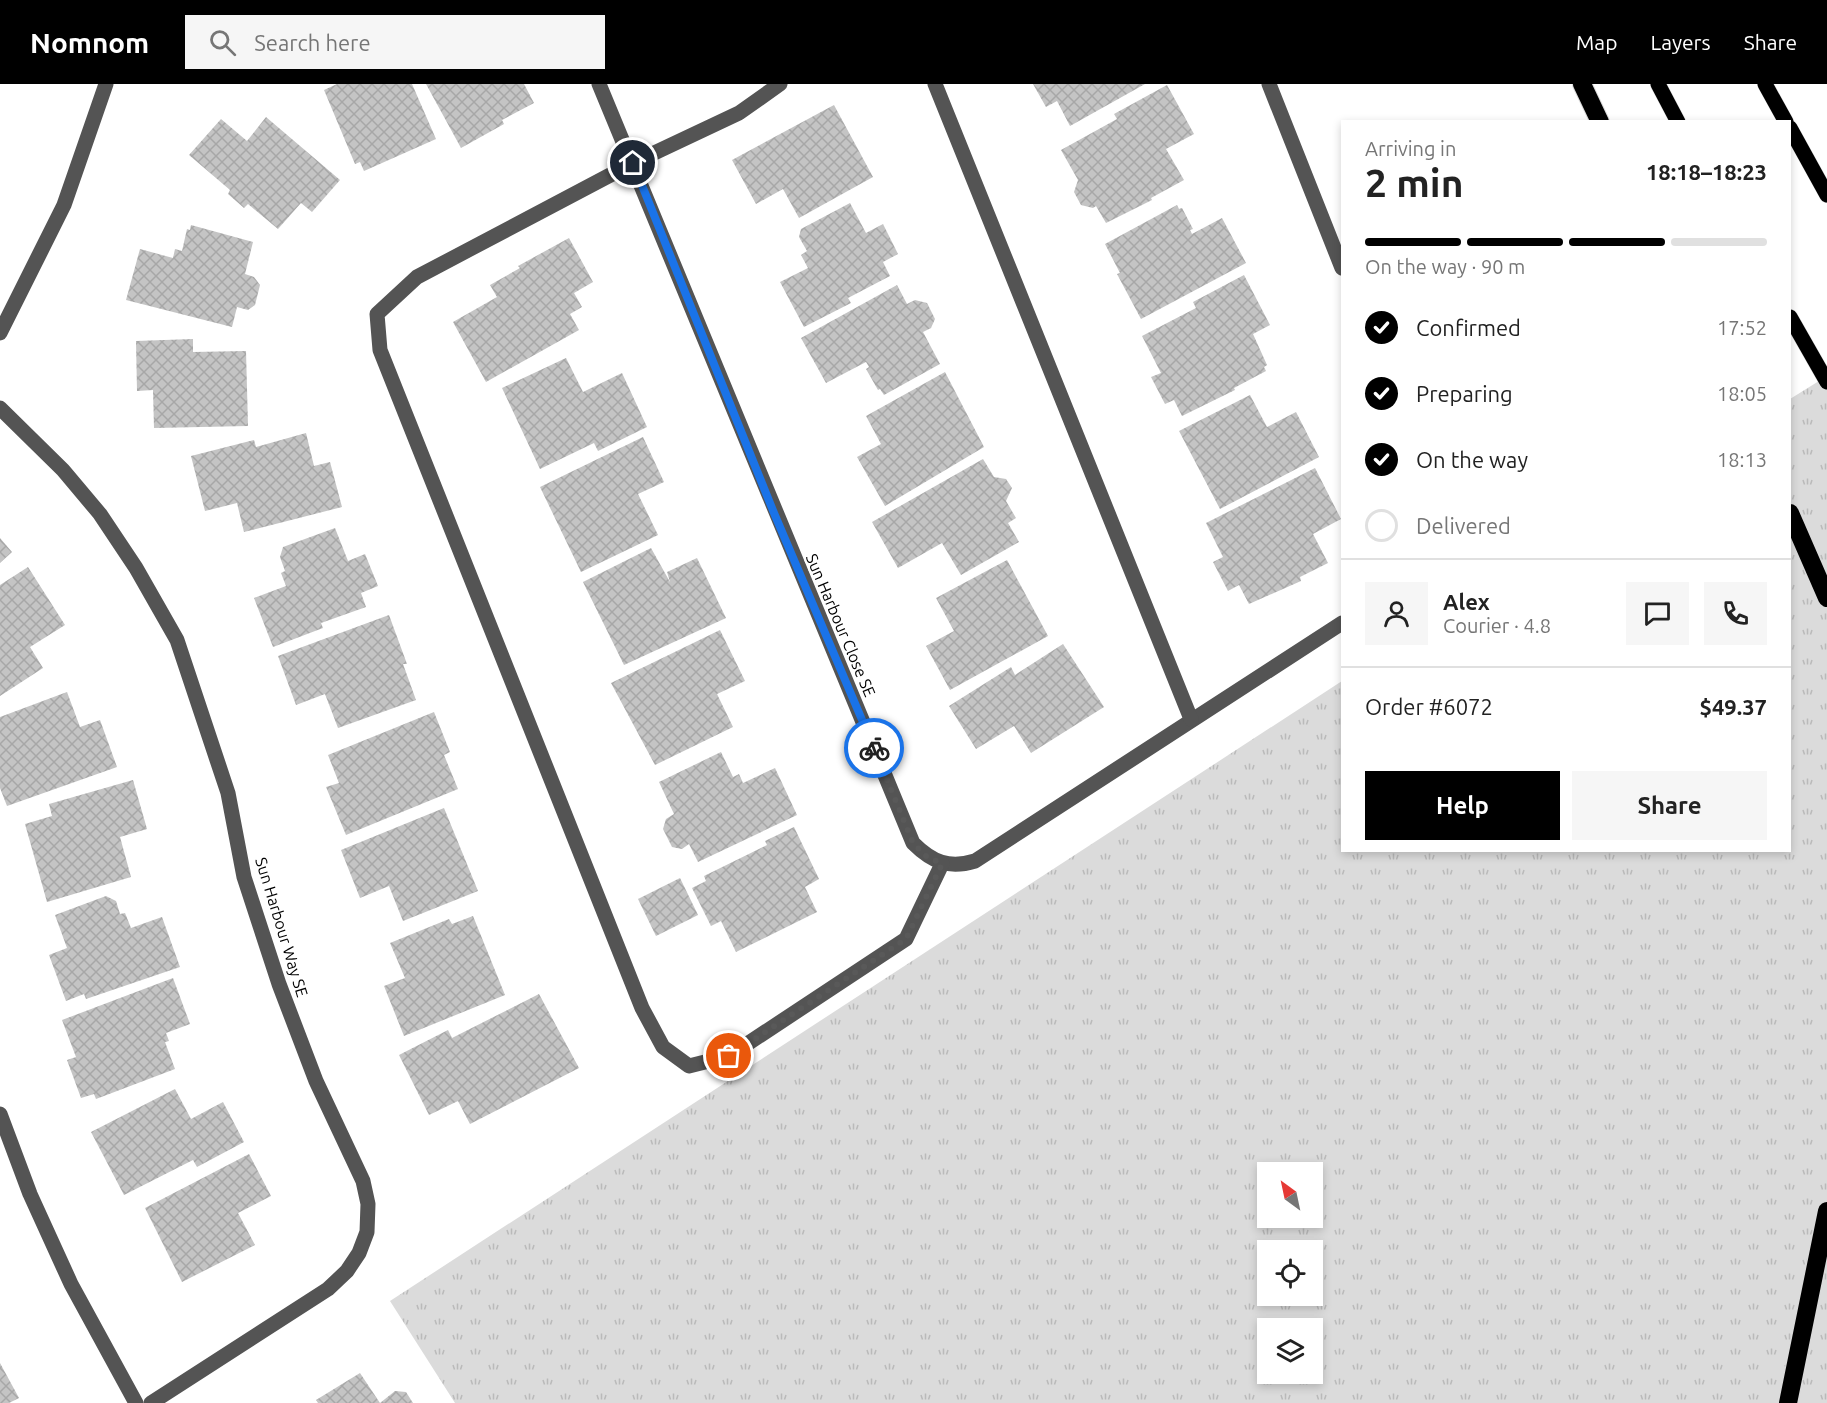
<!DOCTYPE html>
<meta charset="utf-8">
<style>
body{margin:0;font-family:Ubuntu,sans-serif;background:#f6f6f6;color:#222;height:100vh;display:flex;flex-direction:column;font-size:22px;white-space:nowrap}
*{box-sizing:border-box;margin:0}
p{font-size:20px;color:#767676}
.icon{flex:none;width:33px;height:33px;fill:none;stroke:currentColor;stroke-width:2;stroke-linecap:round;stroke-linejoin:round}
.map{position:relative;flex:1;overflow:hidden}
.side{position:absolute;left:1341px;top:36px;width:450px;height:732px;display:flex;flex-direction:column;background:#fff;border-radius:0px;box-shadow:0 3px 9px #0003}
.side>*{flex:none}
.needle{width:39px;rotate:327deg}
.tools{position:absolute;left:1257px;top:1078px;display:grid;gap:12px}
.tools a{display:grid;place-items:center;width:66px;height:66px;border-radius:0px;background:#fff;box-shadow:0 3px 9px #0003;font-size:30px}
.pin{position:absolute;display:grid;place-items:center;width:51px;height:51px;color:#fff;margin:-26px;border:3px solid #fff;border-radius:50%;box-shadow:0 2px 6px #0007}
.courier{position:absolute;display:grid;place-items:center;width:60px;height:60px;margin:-30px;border:4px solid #1a73e8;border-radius:50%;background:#fff;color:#222;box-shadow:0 2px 8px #0007}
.headline em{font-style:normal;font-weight:700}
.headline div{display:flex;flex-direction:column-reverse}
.headline{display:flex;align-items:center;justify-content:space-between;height:102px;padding:0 24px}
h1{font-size:39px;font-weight:700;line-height:45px}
.bar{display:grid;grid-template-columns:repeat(4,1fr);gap:9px 6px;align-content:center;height:72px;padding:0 24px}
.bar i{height:8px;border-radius:4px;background:#e0e0e0}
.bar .current{background:#000}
.bar p{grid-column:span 4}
.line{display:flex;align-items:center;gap:15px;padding:0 24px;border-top:2px solid #e0e0e0}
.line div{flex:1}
.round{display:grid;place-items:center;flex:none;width:63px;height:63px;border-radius:0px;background:#f6f6f6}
ol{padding:0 24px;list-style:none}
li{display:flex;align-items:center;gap:18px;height:66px}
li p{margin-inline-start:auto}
li .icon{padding:6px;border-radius:50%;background:#000;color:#fff;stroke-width:4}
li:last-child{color:#767676}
li i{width:33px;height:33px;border:3px solid #e0e0e0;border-radius:50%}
.button{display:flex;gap:12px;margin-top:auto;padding:12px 24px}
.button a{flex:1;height:69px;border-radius:0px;background:#000;color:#fff;font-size:24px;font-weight:700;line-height:69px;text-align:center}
.button a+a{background:#f6f6f6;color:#222}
header{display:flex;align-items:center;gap:36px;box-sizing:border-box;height:84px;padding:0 30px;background:#000;color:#fff}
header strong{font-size:28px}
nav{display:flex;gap:33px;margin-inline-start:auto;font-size:21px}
.search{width:420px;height:54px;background:#f6f6f6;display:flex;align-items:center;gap:15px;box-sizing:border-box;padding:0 21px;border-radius:0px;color:#767676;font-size:22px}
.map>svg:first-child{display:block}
</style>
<header>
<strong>Nomnom</strong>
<div class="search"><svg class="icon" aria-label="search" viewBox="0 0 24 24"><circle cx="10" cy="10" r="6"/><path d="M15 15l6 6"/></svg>Search here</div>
<nav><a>Map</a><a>Layers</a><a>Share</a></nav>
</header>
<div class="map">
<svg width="1827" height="1319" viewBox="0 0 1827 1319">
<defs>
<pattern id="grass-tufts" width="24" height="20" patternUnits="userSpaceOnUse" patternTransform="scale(1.5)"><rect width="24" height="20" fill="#dbdbdb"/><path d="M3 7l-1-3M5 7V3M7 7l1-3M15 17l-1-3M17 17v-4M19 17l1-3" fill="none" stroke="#bababa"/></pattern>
<pattern id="building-cross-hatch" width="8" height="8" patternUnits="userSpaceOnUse" patternTransform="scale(1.5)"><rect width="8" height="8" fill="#c4c4c4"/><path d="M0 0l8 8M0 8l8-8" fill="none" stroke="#a7a7a7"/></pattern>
</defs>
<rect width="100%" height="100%" fill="#fff"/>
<path fill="url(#grass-tufts)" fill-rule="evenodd" d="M1827 292V1319H455L390 1217 1342 597V766H1790V315ZM1268 1089H1312V1134H1268ZM1268 1167H1312V1212H1268ZM1268 1245H1312V1290H1268Z"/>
<g fill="url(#building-cross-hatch)">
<polygon points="337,0 412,0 436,55 364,87 360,78 355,80 324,6"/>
<polygon points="426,0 524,0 534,19 502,36 504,40 461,64"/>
<polygon points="1033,0 1145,0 1070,42 1057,17 1046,23"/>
<polygon points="1167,1 1194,50 1166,65 1184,96 1151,114 1152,116 1106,139 1096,122 1093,124 1081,121 1074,108 1078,96 1061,66 1117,35 1114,30"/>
<polygon points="834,21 873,93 799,134 783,105 756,120 732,76"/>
<polygon points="266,33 340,96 312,128 301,119 278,145 248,120 244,124 228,110 230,106 189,71 221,35 247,57"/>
<polygon points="850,119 866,149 883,140 898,170 883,178 890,192 848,214 851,219 804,243 780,198 808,184 801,171 807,167 799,153 801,145"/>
<polygon points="1177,121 1179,125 1182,124 1193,145 1190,146 1192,150 1222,134 1246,179 1141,235 1117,190 1120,189 1105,160"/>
<polygon points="191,141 253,158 245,190 254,193 260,201 255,221 248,226 237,223 232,243 126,216 140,165 173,174 175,165 182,167 187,145 190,146"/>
<polygon points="569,154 593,198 574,209 582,223 570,230 579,246 486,298 453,238 497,213 490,201 520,184 518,182"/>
<polygon points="1244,191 1270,241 1253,250 1267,281 1264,283 1266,287 1234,304 1235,306 1182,332 1174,316 1165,320 1151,293 1161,289 1142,252 1196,224 1193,218"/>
<polygon points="897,201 907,220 915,216 927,219 935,235 931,244 923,248 940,280 884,311 880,305 878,306 866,285 869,283 866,278 826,299 801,254"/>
<polygon points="193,255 193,268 246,267 248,342 154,344 153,306 137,307 136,257"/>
<polygon points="566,274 583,308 622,289 647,343 598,367 594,359 540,385 502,304"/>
<polygon points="945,288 984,363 885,422 857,373 881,360 866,332"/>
<polygon points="1250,311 1267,343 1296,328 1319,373 1220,425 1179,347"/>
<polygon points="306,349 314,382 330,378 342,423 244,448 237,419 205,427 191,372 254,356 256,363"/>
<polygon points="643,353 664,398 638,410 658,451 581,488 540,403"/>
<polygon points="983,375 994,393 1006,395 1012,404 1006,417 1016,434 1008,439 1019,458 961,491 942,459 898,484 872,438"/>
<polygon points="1315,384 1341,435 1313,450 1328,479 1300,493 1301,497 1249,520 1239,501 1228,507 1213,478 1223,473 1206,439"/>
<polygon points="335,444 348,477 365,470 378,502 361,509 366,523 321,539 323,544 273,563 254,514 286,502 281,489 285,487 280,473 283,463"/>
<polygon points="0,454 12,468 0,479"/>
<polygon points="651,464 670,498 667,488 697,474 726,534 624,581 583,498"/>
<polygon points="1007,476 1048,552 950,606 926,562 954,547 936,514"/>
<polygon points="28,483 65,541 30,563 43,584 0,612 0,501"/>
<polygon points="389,531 407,580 403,580 416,616 338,644 325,610 296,621 278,572"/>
<polygon points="720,546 745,597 717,610 733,643 655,681 611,599"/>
<polygon points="1063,560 1104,623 1031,669 1014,642 976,665 949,622 1011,583 1015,591"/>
<polygon points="67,608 80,643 100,636 117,683 7,722 0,704 0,633"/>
<polygon points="434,628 450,668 444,671 458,705 346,751 326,703 339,699 328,671"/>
<polygon points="721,668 733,693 739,690 743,699 775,684 797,731 698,778 689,760 682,765 672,763 663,745 666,735 674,730 659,698"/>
<polygon points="133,696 147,745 120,753 131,793 47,818 25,740 52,732 49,720"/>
<polygon points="444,724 478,807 403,837 389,802 360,814 341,766"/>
<polygon points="794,743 819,795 805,803 817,828 736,868 721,837 711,842 692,804 706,797 704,792 767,761 765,757"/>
<polygon points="680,794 698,831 656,852 638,815"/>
<polygon points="106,812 116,817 120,830 125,829 131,844 162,833 180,883 86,915 84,910 66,917 49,871 67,864 55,831"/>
<polygon points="473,832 505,911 404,952 384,902 405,894 390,859 449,835 452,840"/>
<polygon points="173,894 190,940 166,949 169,957 165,958 175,985 96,1015 94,1010 81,1014 67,976 76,973 62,936"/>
<polygon points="539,910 579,984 470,1040 458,1017 429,1031 399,971 448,946 452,954"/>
<polygon points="175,1005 191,1035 223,1018 244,1058 197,1083 193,1076 124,1111 91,1048"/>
<polygon points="249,1070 271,1112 238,1129 255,1161 182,1198 145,1124"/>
<polygon points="0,1279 19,1314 9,1319 0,1319"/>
<polygon points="360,1289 380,1319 318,1319 316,1316"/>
<polygon points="395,1307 406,1308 413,1319 380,1319"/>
</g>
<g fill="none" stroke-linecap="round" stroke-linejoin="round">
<defs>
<g id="major">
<polyline points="1658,0 1678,38"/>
<polyline points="1765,0 1786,38"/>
<polyline points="1790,44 1827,111"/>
<polyline points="1790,233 1827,298"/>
</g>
<g id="highway">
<polyline points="1582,0 1600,38"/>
<polyline points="1790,429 1827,514"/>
<polyline points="1788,1319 1827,1127"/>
</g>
</defs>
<use href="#major" stroke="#dbdbdb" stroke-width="16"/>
<use href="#highway" stroke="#dbdbdb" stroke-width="20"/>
<g stroke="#545454" stroke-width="15">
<path d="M599 0 913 759C932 778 949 785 975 777L1342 539"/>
<polyline points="780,0 739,29 633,79 417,193 377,230 380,266 642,924 663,963 689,982 729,972 906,855 942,780"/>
<polyline points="935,0 1191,635"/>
<polyline points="1269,0 1342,184"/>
<polyline points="0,249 64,121 106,0"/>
<polyline points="0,324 63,386 100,430 136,484 177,556 228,709 244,793 279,900 316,997 363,1097 368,1120 367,1148 359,1169 347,1187 328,1205 151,1319"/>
<polyline points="0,1030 30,1110 71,1200 136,1319"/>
</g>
<use href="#major" stroke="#000" stroke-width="15"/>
<use href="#highway" stroke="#000" stroke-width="18"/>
</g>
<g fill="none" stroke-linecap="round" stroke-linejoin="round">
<polyline stroke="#595959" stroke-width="6" stroke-dasharray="0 10.8" points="729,972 906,855 942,780 926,772 913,759 874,664"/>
<polyline stroke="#1a73e8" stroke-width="8" points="633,79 774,429 874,664"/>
</g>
<g text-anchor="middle" stroke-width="4.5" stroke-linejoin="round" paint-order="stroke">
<g font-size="16" fill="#000" stroke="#fff">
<text transform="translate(841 541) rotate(67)" y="6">Sun Harbour Close SE</text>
<text transform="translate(282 843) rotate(73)" y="6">Sun Harbour Way SE</text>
</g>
</g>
</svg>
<div class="tools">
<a><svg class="needle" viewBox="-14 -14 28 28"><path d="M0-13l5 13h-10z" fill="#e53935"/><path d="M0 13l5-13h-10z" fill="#767676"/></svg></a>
<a><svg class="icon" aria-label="locate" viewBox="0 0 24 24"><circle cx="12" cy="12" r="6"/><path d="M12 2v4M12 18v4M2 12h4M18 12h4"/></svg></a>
<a><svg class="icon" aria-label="layers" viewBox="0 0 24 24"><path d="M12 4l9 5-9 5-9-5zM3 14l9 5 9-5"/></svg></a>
</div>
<div class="pin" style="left:729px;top:972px;background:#ea580c"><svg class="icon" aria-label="bag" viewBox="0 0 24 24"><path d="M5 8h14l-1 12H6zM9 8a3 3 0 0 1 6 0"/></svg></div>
<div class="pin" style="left:633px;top:79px;background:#1f2937"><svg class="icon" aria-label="home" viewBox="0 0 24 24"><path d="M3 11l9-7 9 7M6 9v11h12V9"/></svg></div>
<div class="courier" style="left:874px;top:664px"><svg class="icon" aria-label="bike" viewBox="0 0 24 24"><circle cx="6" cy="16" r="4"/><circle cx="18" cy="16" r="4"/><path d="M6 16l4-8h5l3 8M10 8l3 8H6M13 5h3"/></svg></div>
<section class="side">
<div class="headline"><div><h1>2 min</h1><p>Arriving in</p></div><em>18:18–18:23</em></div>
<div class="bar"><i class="current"></i><i class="current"></i><i class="current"></i><i></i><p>On the way · 90 m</p></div>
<ol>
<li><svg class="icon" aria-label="check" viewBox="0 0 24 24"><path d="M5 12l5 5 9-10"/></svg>Confirmed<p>17:52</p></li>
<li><svg class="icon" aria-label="check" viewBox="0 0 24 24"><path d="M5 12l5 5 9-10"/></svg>Preparing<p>18:05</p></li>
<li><svg class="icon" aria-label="check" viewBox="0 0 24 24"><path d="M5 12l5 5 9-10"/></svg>On the way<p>18:13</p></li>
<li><i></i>Delivered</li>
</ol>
<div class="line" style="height:108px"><a class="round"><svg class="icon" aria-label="person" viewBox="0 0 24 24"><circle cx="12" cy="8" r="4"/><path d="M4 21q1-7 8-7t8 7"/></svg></a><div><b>Alex</b><p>Courier · 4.8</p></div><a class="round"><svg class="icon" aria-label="chat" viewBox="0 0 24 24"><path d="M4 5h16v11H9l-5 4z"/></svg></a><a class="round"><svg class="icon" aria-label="phone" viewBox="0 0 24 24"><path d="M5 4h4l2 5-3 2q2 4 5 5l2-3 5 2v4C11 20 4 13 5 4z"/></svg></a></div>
<div class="line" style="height:78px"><div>Order #6072</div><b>$49.37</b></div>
<div class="button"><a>Help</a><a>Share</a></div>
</section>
</div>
